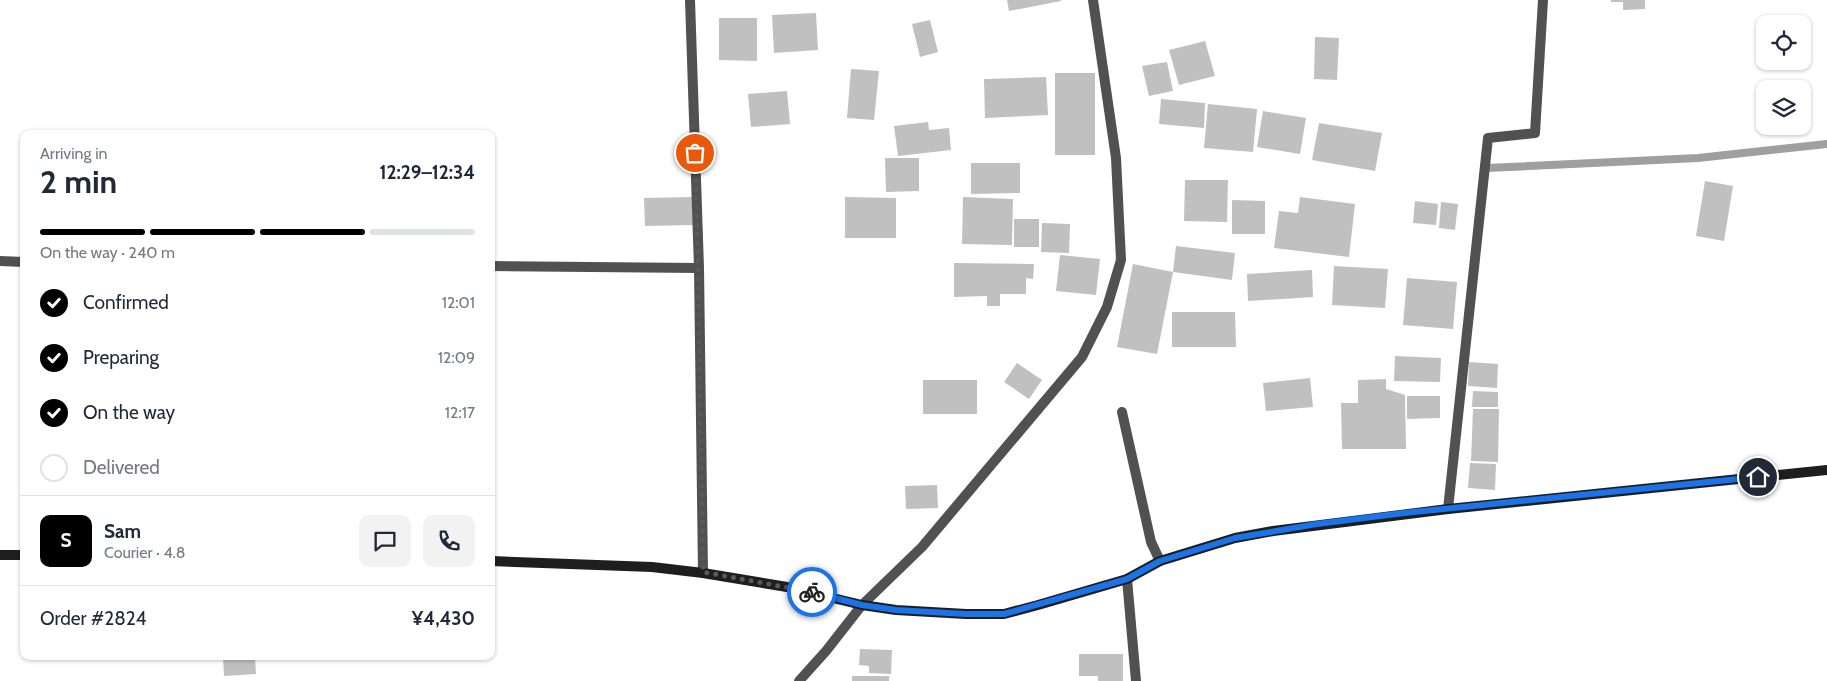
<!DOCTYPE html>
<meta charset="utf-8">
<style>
body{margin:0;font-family:Cabin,sans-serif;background:#f2f2f3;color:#1f2937;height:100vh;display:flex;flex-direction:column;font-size:19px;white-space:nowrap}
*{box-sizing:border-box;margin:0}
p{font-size:16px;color:#747a83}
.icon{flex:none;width:28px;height:28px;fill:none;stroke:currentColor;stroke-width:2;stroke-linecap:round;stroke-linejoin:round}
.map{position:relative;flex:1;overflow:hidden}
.drawer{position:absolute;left:20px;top:130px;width:475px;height:530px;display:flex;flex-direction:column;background:#fff;border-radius:10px;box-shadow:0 1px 4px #0004}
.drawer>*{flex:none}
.buttons{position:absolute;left:1756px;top:15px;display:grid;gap:10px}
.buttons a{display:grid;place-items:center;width:55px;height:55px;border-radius:10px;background:#fff;box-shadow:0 1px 4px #0004;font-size:25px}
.pin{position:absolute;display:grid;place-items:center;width:42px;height:42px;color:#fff;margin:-21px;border:2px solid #fff;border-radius:50%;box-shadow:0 1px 5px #0007}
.courier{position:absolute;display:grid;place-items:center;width:50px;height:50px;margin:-25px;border:4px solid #1a73e8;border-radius:50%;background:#fff;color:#222;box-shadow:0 1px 6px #0007}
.head em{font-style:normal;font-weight:800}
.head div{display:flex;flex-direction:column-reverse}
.head{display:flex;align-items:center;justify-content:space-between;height:85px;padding:0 20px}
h1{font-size:32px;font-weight:800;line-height:38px}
.bar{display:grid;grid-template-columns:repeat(4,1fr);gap:8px 5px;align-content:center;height:60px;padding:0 20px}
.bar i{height:6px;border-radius:4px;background:#e0e1e3}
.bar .selected{background:#000}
.bar p{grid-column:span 4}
.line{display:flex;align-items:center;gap:12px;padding:0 20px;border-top:1px solid #e0e1e3}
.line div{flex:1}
.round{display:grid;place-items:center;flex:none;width:52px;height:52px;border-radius:10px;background:#f2f2f3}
ol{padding:0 20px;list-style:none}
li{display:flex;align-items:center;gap:15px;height:55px}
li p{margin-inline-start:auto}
li .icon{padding:5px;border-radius:50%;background:#000;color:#fff;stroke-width:4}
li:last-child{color:#747a83}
li i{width:28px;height:28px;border:2px solid #e0e1e3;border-radius:50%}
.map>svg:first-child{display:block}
</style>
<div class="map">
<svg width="1827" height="681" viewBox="0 0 1827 681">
<rect width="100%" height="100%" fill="#fff"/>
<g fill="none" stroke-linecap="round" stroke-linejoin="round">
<polyline stroke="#9f9f9f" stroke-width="8" points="1487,168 1698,158 1827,144"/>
</g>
<g fill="#c0c0c0">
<polygon points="1007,0 1061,0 1061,1 1009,11"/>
<polygon points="1611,0 1645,0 1645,9 1623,10 1623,2 1611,2"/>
<polygon points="816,13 818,50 774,53 772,15"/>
<polygon points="719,18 757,18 757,61 719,60"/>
<polygon points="930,20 938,52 920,57 912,24"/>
<polygon points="1315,37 1339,38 1337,80 1314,79"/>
<polygon points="1205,41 1215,76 1179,85 1169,50"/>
<polygon points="1167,62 1173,91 1149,96 1142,66"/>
<polygon points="851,69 879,71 874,120 847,118"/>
<rect x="1055" y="73" width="40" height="82"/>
<polygon points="1046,77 1048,115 985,118 984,79"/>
<polygon points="787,91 790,124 751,127 748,94"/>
<polygon points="1161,99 1205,103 1204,128 1159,124"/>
<polygon points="1208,104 1257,109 1253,152 1204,148"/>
<polygon points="1263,111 1306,118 1300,154 1257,147"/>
<polygon points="928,122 929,130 949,128 951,150 898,156 894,126"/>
<polygon points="1319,123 1382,133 1375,171 1312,160"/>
<polygon points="885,158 919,158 919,191 886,192"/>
<polygon points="971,163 1020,163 1020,193 971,194"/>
<polygon points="1185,180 1228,180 1227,222 1184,221"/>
<polygon points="1705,181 1733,186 1724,241 1696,236"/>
<polygon points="692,197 693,225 645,226 644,198"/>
<polygon points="845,197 896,198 896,238 845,238"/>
<polygon points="963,197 1013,199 1012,245 962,244"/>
<polygon points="1300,197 1355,204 1349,257 1274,248 1279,211 1298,213"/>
<polygon points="1232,200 1265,201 1265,234 1232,234"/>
<polygon points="1415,201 1438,204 1436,225 1413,223"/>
<polygon points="1441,202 1458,204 1455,230 1439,228"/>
<rect x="1014" y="219" width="25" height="28"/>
<polygon points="1042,223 1070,224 1069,253 1041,252"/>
<polygon points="1176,246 1235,253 1232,280 1173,272"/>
<polygon points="1060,255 1100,259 1096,295 1056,291"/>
<polygon points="954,263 1034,264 1033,279 1026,278 1026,294 1000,294 1000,306 987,306 987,296 954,297"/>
<polygon points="1133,264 1173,272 1157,354 1117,347"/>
<polygon points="1334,266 1388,269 1385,308 1332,305"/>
<polygon points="1312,270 1313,297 1248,301 1247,274"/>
<polygon points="1407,278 1457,282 1453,329 1403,325"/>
<polygon points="1172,312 1235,312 1236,347 1172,347"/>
<polygon points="1395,356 1441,358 1440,382 1394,381"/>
<polygon points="1469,362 1498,364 1497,388 1468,386"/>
<polygon points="1017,363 1042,380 1029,399 1004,382"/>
<polygon points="1310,378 1313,407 1266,411 1263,383"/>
<polygon points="1386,379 1386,389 1405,395 1406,449 1342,449 1341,403 1358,403 1358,380"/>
<rect x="923" y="380" width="54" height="34"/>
<polygon points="1473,391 1498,392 1498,407 1472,407"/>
<polygon points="1407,396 1440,396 1440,418 1407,419"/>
<polygon points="1473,409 1499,409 1498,462 1471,461"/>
<polygon points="1470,463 1496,464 1495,490 1468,488"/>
<polygon points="937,485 938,508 906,509 905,486"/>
<polygon points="860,649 892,650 891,674 869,673 869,666 859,665"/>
<polygon points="1079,654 1123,654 1123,681 1098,681 1098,676 1079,676"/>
<polygon points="223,656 255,656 256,674 224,676"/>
<rect x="852" y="676" width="37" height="5"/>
</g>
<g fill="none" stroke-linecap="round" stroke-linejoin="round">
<polyline stroke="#515151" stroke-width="10" points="1122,412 1151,542 1160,561"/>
<g stroke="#515151" stroke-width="10">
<polyline points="690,0 699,268 703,573"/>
<polyline points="0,261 24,262"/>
<polyline points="491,266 699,268"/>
<polyline points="1448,509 1488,138 1535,133 1543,0"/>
<polyline points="1127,579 1136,681"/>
<polyline points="799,681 826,651 862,605 922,547 1082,357 1107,307 1121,260 1116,158 1093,0"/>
</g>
<g stroke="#1e1e1e" stroke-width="10">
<polyline points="0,555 24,555"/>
<polyline points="491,561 652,567 703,573 787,587 862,605 896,610 966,614 1004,614 1038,605 1127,579 1160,561 1235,538 1273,531 1448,509 1827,470"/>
</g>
</g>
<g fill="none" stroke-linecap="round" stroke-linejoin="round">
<polyline stroke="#595959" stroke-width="5" stroke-dasharray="0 9" points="695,153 698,268 703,572 812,592"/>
<polyline stroke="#1a73e8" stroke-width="6" points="812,592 862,605 896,610 966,614 1004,614 1127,579 1160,561 1235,538 1317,524 1404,513 1758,477"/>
</g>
</svg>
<div class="buttons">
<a><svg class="icon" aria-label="locate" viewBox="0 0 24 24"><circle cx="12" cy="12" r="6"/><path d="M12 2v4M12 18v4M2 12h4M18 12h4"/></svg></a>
<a><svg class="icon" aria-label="layers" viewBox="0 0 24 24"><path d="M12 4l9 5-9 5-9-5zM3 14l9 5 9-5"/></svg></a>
</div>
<div class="pin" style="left:695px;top:153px;background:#ea580c"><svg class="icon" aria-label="bag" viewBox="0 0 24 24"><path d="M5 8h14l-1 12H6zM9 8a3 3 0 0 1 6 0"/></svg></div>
<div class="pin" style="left:1758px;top:477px;background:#1f2937"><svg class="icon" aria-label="home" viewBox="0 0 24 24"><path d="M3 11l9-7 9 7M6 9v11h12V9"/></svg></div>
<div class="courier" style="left:812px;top:592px"><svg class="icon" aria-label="bike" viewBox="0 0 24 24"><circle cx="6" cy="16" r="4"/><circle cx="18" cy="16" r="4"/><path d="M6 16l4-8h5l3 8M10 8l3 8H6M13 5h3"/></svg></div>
<section class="drawer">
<div class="head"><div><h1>2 min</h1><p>Arriving in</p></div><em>12:29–12:34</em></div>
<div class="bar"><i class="selected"></i><i class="selected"></i><i class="selected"></i><i></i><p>On the way · 240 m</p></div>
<ol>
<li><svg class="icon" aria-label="check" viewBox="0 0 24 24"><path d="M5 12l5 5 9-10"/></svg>Confirmed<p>12:01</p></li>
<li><svg class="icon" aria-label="check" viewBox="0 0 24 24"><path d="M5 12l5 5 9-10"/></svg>Preparing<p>12:09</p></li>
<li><svg class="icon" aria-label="check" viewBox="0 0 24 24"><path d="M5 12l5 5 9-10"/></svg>On the way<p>12:17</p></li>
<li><i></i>Delivered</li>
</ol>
<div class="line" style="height:90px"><b class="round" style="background:#000;color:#fff">S</b><div><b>Sam</b><p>Courier · 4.8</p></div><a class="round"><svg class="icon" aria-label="chat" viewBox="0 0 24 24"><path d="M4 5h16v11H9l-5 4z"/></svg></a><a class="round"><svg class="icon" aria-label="phone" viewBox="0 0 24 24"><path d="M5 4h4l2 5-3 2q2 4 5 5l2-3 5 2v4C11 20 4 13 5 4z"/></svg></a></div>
<div class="line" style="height:65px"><div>Order #2824</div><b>¥4,430</b></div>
</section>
</div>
